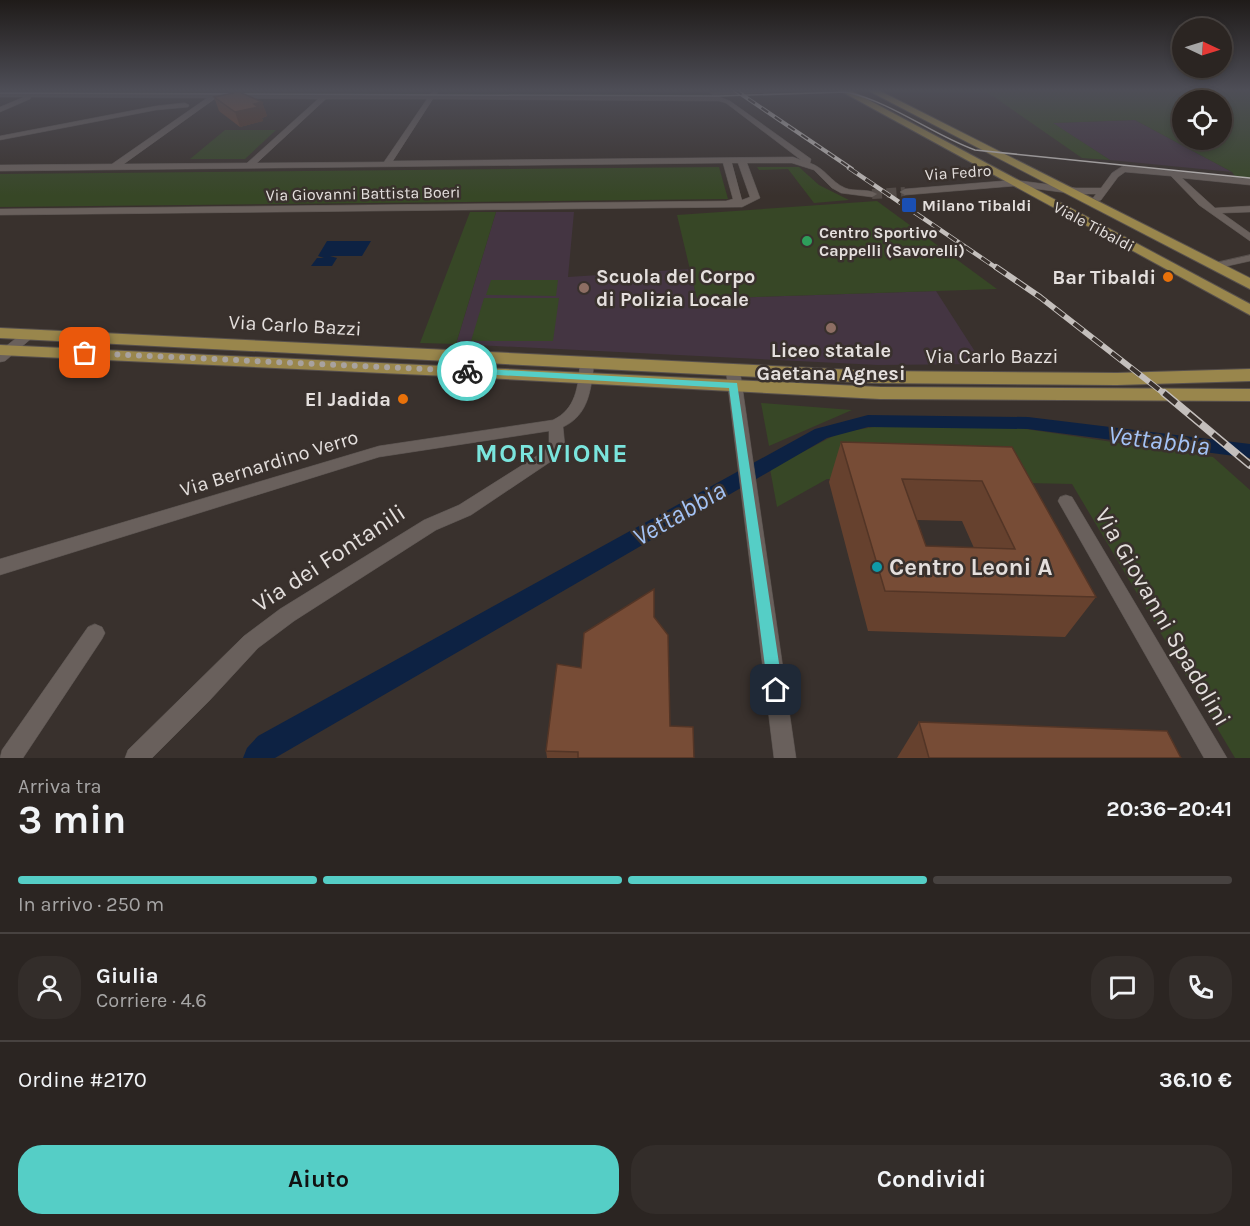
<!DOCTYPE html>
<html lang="it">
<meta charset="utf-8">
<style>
body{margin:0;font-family:Karla,sans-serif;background:#332d2a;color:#f1f3f6;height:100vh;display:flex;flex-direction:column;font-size:22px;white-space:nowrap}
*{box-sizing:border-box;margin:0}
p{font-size:20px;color:#a6a5a5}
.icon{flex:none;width:33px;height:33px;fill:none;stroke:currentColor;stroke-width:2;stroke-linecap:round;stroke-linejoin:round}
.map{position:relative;height:758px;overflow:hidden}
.panel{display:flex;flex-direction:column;background:#2b2522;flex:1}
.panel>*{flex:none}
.needle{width:39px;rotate:94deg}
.fabs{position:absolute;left:1172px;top:18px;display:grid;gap:12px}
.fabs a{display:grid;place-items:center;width:60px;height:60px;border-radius:50%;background:#2b2522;box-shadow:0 3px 9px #0003,0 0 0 2px #474240;font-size:30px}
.pin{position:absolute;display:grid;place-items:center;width:51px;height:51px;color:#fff;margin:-26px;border-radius:12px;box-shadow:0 3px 9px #0006}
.courier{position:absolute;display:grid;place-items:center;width:60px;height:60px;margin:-30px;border:4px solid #55cec6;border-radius:50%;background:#fff;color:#222;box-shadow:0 2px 8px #0007}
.summary em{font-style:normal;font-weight:700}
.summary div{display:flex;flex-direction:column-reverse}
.summary{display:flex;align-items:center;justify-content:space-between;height:102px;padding:0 18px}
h1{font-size:39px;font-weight:700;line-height:45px}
.bar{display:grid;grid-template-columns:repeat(4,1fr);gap:9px 6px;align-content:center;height:72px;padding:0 18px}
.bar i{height:8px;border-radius:4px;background:#474240}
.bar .active{background:#55cec6}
.bar p{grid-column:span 4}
.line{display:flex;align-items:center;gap:15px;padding:0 18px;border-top:2px solid #474240}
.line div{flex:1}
.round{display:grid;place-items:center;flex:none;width:63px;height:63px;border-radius:24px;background:#332d2a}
.button{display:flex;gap:12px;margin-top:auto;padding:12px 18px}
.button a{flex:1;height:69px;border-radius:24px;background:#55cec6;color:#111;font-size:24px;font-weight:700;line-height:69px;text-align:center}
.button a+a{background:#332d2a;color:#f1f3f6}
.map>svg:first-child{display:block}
</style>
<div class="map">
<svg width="1250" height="758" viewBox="0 0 1250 758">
<rect width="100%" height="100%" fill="#39312d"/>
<g fill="#443542">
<polygon points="1135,120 1232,172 1110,160 1052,123"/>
<polygon points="496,212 574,212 568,277 690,269 697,299 936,291 983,364 878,365 456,344"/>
</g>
<g fill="#374726" fill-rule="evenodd">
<path d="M984 90H1250V180L1237 179 1232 172 1135 120 1053 123 1110 160 1082 158ZM1182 100H1221V140H1182Z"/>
<polygon points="59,91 208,91 202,96 51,95"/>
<polygon points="235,92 423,93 422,96 229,96"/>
<polygon points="448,93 725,94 731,97 446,96"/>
<polygon points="225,130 276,130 245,159 190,159"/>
<polygon points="719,167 728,199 0,207 0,174"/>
<polygon points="757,167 799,167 819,185 849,200 814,203 788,169 759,170"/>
<polygon points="877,201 997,289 697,299 677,215"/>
<polygon points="470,212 496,212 456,344 420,343"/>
<polygon points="491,280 558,280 556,296 486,295"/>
<polygon points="484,298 559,298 553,341 471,341"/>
<polygon points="761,403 852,410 769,446"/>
<polygon points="879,426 1019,428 1213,457 1250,490 1250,758 1235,758 1072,484 827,479 777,507 770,469 839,433"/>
</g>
<polygon fill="#0d2243" points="327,241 371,241 362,256 330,256 337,258 332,266 311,266 317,258 324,258 318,256"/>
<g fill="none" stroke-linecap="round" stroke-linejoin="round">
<polygon fill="#0d2243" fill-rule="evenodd" points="868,415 1028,417 1250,444 1250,458 1028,429 868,427 827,438 275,758 243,758 247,748 258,736 815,429"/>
<polyline stroke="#534b47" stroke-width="10" stroke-dasharray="10 4.5" stroke-linecap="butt" points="872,194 905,192"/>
<defs>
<g id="street">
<path d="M436 90 438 92 436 95 720 97 730 101 811 159 810 163C825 168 831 182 845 188 855 192 868 188 877 194L872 197 841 193 832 188 814 170 792 163H747L760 198 742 207 0 215V209L726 201 733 199 723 163 0 171V165L112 164 207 98 31 97 30 99 0 112V107L24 97H0V93L429 95 433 91ZM216 98 318 99 247 163 124 164ZM326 99H427L384 162 257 163ZM433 99 719 101 726 103 801 160 793 157 393 161ZM732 163H738L750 197 742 200Z"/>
<polygon points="737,90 810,90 713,95 710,93"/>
<polygon points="185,103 189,105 188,107 156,110 0,140 0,136 156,106"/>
<polygon points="1123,166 1250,179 1250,185 1182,178 1215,208 1250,206 1250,212 1222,213 1250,233 1250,241 1199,205 1171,176 1125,172 1118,177 1101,200 1098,201 1093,198 1096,194 1076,194 1014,186 905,195 900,192 905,189 1014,180 1076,188 1101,188 1112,173"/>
<polygon points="1250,255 1250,261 1214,269 1209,266 1210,264"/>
<polygon points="29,330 35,334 33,337 5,361 0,362 0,351 25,331"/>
<path d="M587 360 594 364C591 389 589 415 563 427L565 447 553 460 471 515 436 530 294 621 258 648 210 700 152 758H125L128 750 244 636 280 609 424 520 459 505 543 452 549 445V431L379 457 0 575V559L379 446 553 420C576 409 578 387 580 364Z"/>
<polygon points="733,367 740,371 796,758 774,758 726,371"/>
<polygon points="1066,495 1072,497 1227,758 1204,758 1058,501 1060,497"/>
<polygon points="95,624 102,627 105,633 102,639 23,758 0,758 2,750 88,627"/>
</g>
<g id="primary">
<polygon points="839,90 850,90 1250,304 1250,315"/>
<polygon points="867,90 878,90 1250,278 1250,289"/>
<polygon points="0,328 874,371 1117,373 1250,369 1250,381 1117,385 874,383 0,338"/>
<polygon points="0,345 880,387 1250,389 1250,401 880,399 447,376 0,355"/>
</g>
</defs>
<use href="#street" stroke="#57504d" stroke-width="1"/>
<use href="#primary" stroke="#57504d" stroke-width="2"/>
<use href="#street" fill="#69605c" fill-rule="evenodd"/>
<use href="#primary" fill="#99864c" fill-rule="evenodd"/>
<path stroke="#c4bfbc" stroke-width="1.5" d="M0 93 718 96 846 92C892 102 931 134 975 150L1250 178"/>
<defs>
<polyline id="rail-far3" points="735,90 852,169"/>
<polyline id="rail-far2" points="849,168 998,269"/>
<polyline id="rail-far1" points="996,267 1040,297 1166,395"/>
<polyline id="rail" points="1164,393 1250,465"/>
</defs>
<use href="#rail-far3" stroke="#c4bfbc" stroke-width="4"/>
<use href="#rail-far2" stroke="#c4bfbc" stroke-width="4.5"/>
<use href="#rail-far1" stroke="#c4bfbc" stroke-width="6"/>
<use href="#rail" stroke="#c4bfbc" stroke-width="8"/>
<use href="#rail-far3" stroke="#39312d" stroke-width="2" stroke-dasharray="8" stroke-linecap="butt"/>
<use href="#rail-far2" stroke="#39312d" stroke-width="3" stroke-dasharray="10" stroke-linecap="butt"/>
<use href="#rail-far1" stroke="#39312d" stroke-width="4" stroke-dasharray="12" stroke-linecap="butt"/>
<use href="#rail" stroke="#39312d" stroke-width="5" stroke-dasharray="16" stroke-linecap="butt"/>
</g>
<g fill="#66412e" fill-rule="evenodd">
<polygon points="214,97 262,102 267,116 262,118 263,121 240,127 219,111"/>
<path d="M841 442 1012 447 1096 597 1065 637 868 631 829 482ZM917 520 962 521 974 548 926 546Z"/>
<polygon points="654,617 670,726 694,758 547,758 546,751 581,668"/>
<polygon points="919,722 1181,758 897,758"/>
</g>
<polygon fill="#533526" points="262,102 267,116 262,118 263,121 240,127 235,112 254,104"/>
<g fill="#774c36" stroke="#533526" stroke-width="1.5" fill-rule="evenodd">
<polygon points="239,92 262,102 254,104 258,107 235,112 214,97"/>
<path d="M841 442 1012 447 1096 597 885 591ZM902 479 982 481 1015 549 926 546Z"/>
<polygon points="654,589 654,617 668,635 670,726 693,727 694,758 578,758 578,752 546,751 557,664 581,668 584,633"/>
<polygon points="919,722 1167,731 1181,758 929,758"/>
</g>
<linearGradient id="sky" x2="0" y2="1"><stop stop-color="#1f1b19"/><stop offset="0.46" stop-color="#4e4e57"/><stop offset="1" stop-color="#4e4e57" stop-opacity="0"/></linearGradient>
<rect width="1250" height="196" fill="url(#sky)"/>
<polygon fill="#55cec6" points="467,368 737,383 783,690 781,695 776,697 771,695 768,690 729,388 463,373 462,371"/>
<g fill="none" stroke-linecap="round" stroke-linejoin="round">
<polyline stroke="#a8a29f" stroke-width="6" stroke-dasharray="0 10.8" points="85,353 467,371"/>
</g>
<rect fill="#1a4fb4" stroke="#39312d" stroke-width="2" x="901" y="197" width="16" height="16" rx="3"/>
<circle fill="#2e9e5b" stroke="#39312d" stroke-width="2" cx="807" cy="241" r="6"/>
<g fill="#e8710a" stroke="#39312d" stroke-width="2">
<circle cx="1168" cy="277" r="6"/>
<circle cx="403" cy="399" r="6"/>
</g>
<g fill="#8d6e63" stroke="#39312d" stroke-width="2">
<circle cx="584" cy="288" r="6"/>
<circle cx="831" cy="328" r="6"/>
</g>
<circle fill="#0f9aa8" stroke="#39312d" stroke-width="2" cx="877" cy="567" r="6"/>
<g text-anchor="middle" stroke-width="5" stroke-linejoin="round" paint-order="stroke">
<g font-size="16" fill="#e4dfdd" stroke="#39312d">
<text transform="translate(958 172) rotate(-4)" y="6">Via Fedro</text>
<text transform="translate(363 193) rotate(-1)" y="6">Via Giovanni Battista Boeri</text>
<text transform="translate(1094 226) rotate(28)" y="6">Viale Tibaldi</text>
</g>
<g font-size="16" font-weight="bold" fill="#e4dfdd" stroke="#39312d" text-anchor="start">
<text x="922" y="211">Milano Tibaldi</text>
<text x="819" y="238">Centro Sportivo<tspan x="819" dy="18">Cappelli (Savorelli)</tspan></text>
</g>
<g font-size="20" font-weight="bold" fill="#e4dfdd" stroke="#39312d" text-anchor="end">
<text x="596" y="283" text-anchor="start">Scuola del Corpo<tspan x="596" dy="23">di Polizia Locale</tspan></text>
<text x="1156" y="284">Bar Tibaldi</text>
<text x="831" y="357" text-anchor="middle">Liceo statale<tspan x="831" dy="23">Gaetana Agnesi</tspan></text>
<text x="391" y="406">El Jadida</text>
</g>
<g font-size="20" fill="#e4dfdd" stroke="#39312d">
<text transform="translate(295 325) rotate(3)" y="7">Via Carlo Bazzi</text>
<text x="992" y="363">Via Carlo Bazzi</text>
<text transform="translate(269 463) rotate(-17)" y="7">Via Bernardino Verro</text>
</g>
<g font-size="24" fill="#e4dfdd" stroke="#39312d">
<text transform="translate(329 558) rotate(-33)" y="8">Via dei Fontanili</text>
<text transform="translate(1163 617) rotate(60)" y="8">Via Giovanni Spadolini</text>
</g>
<g font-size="24" font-weight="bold" fill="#e4dfdd" stroke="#39312d" text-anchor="start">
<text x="889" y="575">Centro Leoni A</text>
</g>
<g font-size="26" font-style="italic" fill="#a4c3f5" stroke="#39312d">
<text transform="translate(1159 440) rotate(7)" y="9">Vettabbia</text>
<text transform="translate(679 513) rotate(-30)" y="9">Vettabbia</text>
</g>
<g font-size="26" font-weight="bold" letter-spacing="1.5" fill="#7ae5dd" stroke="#39312d">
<text x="552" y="462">MORIVIONE</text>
</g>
</g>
</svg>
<div class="fabs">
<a><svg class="needle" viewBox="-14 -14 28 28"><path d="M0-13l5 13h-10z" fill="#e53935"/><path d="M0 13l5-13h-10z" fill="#a6a5a5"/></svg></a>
<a><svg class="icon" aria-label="locate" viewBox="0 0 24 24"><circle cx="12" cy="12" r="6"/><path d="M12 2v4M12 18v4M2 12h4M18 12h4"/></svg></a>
</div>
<div class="pin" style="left:85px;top:353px;background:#ea580c"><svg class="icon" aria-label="bag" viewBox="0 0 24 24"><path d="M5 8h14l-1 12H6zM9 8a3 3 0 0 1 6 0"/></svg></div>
<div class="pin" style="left:776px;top:690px;background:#1f2937"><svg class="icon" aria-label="home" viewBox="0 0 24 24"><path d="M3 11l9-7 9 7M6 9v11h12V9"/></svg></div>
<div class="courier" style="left:467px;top:371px"><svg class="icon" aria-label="bike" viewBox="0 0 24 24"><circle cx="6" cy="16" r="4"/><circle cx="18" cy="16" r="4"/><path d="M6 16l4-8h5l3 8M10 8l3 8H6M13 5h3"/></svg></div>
</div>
<section class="panel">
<div class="summary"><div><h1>3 min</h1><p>Arriva tra</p></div><em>20:36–20:41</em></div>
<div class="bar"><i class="active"></i><i class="active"></i><i class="active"></i><i></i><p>In arrivo · 250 m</p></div>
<div class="line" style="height:108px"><a class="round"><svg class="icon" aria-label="person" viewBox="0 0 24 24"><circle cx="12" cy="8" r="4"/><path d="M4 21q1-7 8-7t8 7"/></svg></a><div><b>Giulia</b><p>Corriere · 4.6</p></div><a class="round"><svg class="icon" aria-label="chat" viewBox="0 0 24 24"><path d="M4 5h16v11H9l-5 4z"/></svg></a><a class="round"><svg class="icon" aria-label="phone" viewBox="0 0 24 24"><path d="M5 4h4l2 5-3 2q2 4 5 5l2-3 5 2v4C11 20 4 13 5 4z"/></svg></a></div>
<div class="line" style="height:78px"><div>Ordine #2170</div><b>36.10 €</b></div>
<div class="button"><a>Aiuto</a><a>Condividi</a></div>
</section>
